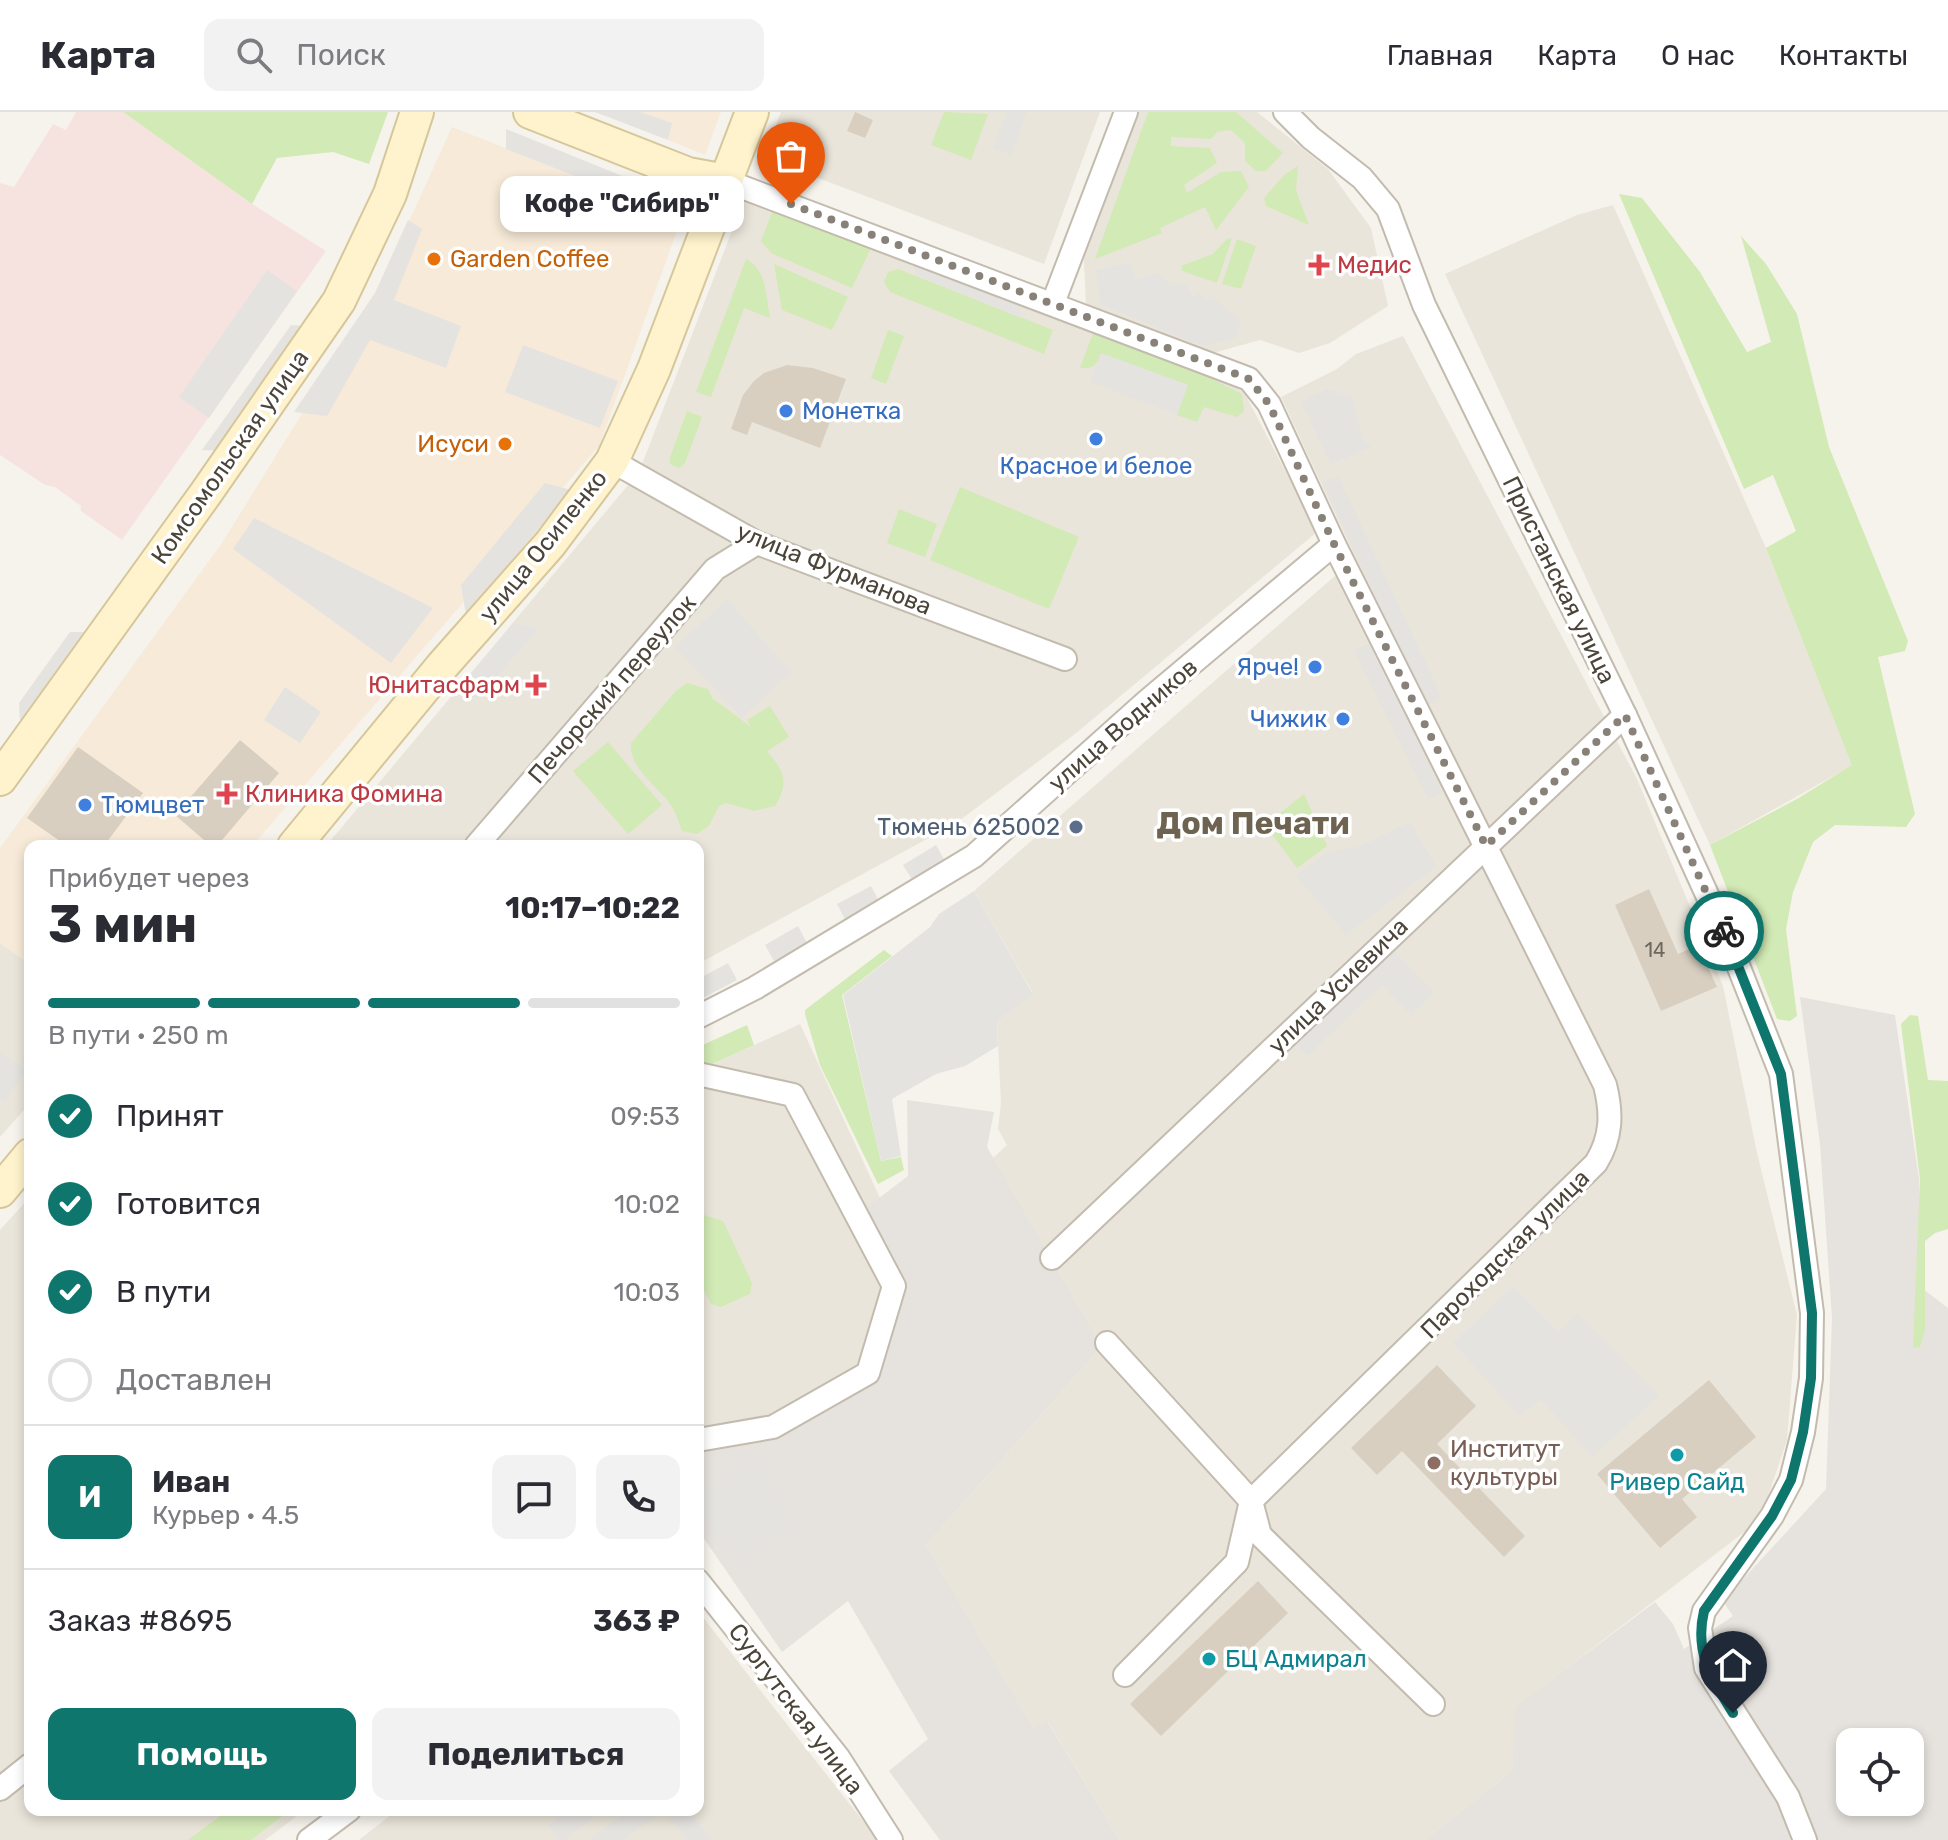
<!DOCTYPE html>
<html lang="ru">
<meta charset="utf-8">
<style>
body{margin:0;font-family:Rubik,sans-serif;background:#f2f2f3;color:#2b2b33;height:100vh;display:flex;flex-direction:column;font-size:30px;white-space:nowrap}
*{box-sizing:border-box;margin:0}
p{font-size:26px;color:#7c7c81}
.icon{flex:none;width:44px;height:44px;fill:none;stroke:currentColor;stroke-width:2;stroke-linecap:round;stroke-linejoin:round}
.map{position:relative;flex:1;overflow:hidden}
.sheet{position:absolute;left:24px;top:728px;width:680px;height:976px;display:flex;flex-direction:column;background:#fff;border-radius:16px;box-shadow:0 4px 12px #0003}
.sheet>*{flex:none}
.controls{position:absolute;left:1836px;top:1616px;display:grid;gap:16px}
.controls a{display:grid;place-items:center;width:88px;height:88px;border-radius:16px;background:#fff;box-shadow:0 4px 12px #0003;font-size:40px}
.pin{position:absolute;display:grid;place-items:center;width:68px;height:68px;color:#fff;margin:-82px -34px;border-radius:50% 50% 50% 0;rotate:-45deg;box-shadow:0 0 8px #0007}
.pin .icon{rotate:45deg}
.courier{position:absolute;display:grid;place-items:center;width:80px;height:80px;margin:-40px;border:6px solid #0f766e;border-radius:50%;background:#fff;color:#222;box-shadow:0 2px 10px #0007}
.bubble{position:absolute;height:56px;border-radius:16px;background:#fff;box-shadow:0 4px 12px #0003;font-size:26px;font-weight:700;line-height:56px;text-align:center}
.headline em{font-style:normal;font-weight:700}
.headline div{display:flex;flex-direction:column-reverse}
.headline{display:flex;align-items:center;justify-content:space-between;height:136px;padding:0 24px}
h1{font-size:52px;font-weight:700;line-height:60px}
.bar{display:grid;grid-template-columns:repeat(4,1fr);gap:12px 8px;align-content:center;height:96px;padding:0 24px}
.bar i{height:10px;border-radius:6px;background:#e1e1e2}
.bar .current{background:#0f766e}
.bar p{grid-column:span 4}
.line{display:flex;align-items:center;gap:20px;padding:0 24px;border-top:2px solid #e1e1e2}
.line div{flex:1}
.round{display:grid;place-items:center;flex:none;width:84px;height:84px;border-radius:16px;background:#f2f2f3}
ol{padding:0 24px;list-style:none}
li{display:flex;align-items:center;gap:24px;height:88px}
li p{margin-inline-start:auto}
li .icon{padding:8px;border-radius:50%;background:#0f766e;color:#fff;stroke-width:4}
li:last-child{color:#7c7c81}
li i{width:44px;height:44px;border:4px solid #e1e1e2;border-radius:50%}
.action{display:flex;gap:16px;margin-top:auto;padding:16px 24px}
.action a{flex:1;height:92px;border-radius:16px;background:#0f766e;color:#fff;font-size:32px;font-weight:700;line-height:92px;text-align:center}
.action a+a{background:#f2f2f3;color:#2b2b33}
header{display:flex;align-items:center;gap:48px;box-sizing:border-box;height:112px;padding:0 40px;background:#fff;border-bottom:2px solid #e1e1e2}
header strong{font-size:38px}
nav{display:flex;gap:44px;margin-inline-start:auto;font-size:28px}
.search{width:560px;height:72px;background:#f2f2f3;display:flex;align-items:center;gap:20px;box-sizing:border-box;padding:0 28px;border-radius:16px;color:#7c7c81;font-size:30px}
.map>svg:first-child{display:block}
</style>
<header>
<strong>Карта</strong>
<div class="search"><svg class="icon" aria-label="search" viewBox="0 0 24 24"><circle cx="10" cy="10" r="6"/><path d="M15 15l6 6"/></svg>Поиск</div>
<nav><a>Главная</a><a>Карта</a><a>О нас</a><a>Контакты</a></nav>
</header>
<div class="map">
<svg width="1948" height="1728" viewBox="0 0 1948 1728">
<rect width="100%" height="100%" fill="#f6f3ec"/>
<g fill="#eae5da">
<polygon points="781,0 1100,0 1044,152 763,45"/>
<polygon points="1134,0 1257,0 1328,57 1371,116 1388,194 1330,231 1299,241 1260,228 1213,241 1086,192 1083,131"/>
<polygon points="745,85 1194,256 1244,280 1317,420 1075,622 956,711 698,852 698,734 326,734 639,360"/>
<polygon points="1613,93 1766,436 1853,653 1710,733 1445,162 1577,103"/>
<polygon points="1403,224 1637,667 1723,874 1757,1041 1797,1203 1787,1328 1760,1408 1516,1595 1512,1659 1425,1728 1120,1728 1048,1610 1033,1618 926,1433 1102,1234 993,1046 1007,1033 998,1017 1001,991 997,910 1033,881 974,779 1336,463 1357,449 1281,285 1337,257 1356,242"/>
<polygon points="0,831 30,852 30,991 0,1025"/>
<polygon points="800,912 880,1086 859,1103 894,1174 868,1261 773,1315 698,1328 698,959"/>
<polygon points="30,1085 30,1698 305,1698 265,1728 0,1728 0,1118"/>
<polygon points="698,1499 878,1728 359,1728 397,1698 698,1698"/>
</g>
<g fill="#f7ead8">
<polygon points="641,0 721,0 705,43 668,28 671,11"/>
<polygon points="452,15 682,105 599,334 252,734 30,734 30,852 0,831 0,736 222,431 376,182"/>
</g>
<g fill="#e6e2dd" fill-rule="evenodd">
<path d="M1800 885 1895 903 1919 1067 1923 1177 1948 1196V1728H1425L1512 1659 1515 1595 1655 1490 1673 1512 1684 1537 1733 1504 1723 1489 1826 1377 1832 1206 1820 1032ZM1850 1630H1910V1690H1850Z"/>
<polygon points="907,988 994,1000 987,1035 1102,1234 926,1433 1033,1617 1047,1609 1120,1728 940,1728 889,1659 928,1627 848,1489 782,1540 698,1418 698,1328 773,1315 868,1261 894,1174 858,1102 908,1064"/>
</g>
<polygon fill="#f6e3e0" points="76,0 123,0 252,92 326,139 122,428 81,399 81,394 55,375 45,373 0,343 0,71 14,75 53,12 66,18"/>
<g fill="#d2eab5">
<polygon points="123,0 388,0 369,52 333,40 277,46 252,92"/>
<polygon points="944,0 988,2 971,48 931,33"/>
<polygon points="1148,0 1236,0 1283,41 1266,59 1256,59 1245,49 1245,31 1231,18 1217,20 1211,27 1171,25 1171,34 1210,36 1217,51 1184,73 1187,81 1221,60 1241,59 1249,75 1216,118 1205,95 1160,116 1162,121 1095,147"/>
<polygon points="1298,54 1296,78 1309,113 1266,94 1264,86 1284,63"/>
<polygon points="1619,82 1642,86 1700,160 1747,240 1771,230 1741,124 1766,152 1797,202 1829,335 1908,529 1905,539 1878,545 1915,702 1906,715 1835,713 1813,730 1793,780 1786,817 1797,904 1790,909 1777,907 1710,733 1797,687 1852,653 1766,436 1796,419 1773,363 1744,377"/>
<polygon points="772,100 871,136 852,176 771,141 761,129"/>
<polygon points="1232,126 1217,171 1182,159 1181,154 1213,142 1227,127"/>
<polygon points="1237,127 1256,134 1241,177 1222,172"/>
<path d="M746 147C767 157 766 185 770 206L744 196 711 285 696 280Z"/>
<polygon points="774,152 848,185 832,218 782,198"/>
<polygon points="898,157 1053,218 1044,242 890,180 884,170 888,160"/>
<polygon points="888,218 904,224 886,272 871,266"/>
<path d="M1093 221 1194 258 1242 282 1244 299 1237 305 1204 295 1197 310 1177 303 1187 273 1101 242C1096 254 1093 257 1080 256Z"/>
<polygon points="687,299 702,305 685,351 679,356 670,352 670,345"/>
<polygon points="960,375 1079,425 1049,497 930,448"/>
<polygon points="899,397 937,412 925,445 887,431"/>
<path d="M687 571 708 577 712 586 751 615 747 608 770 594 789 625 767 639C784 659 790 670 775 694L754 699 726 691 719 694 709 714 697 722 682 719C679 711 676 702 672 695 660 675 628 657 631 631L676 579Z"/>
<polygon points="608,630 662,693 628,722 573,659"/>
<polygon points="1304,682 1327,734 1297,756 1265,713"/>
<polygon points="884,838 892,844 842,883 881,1049 901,1045 904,1058 878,1072 820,953 805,902 805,898"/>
<polygon points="1910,903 1918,904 1928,968 1948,969 1948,1117 1935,1121 1925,1129 1925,1218 1920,1235 1913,1236 1920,1068 1901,912"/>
<polygon points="747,913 754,933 704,956 698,955 698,935"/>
<polygon points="698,1101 723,1109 752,1171 750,1182 721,1195 711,1192 698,1167"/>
<polygon points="228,1698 288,1698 289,1699 251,1728 188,1728"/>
</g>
<g fill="#e5e3e0">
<polygon points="595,0 641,0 672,11 668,28"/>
<polygon points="1007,0 1027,0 1011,43 993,36"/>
<polygon points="506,17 625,65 629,85 506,37"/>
<polygon points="408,108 422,117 394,188 461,214 446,256 370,228 327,304 294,300 375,181"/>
<polygon points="914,149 1019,187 1021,206 915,163"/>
<polygon points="1131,151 1135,168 1154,161 1165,165 1169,175 1179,170 1187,174 1192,184 1200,180 1204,188 1213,184 1241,210 1237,225 1202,234 1100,192 1096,158"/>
<polygon points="267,158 297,179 209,306 179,285"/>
<polygon points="291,213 314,215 226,339 202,338"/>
<polygon points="523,233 618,269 600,316 505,280"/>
<polygon points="1101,241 1188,273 1177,303 1090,270"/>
<polygon points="1327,277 1352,285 1362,326 1371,335 1331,353 1301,289"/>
<polygon points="1338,364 1442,586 1427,594 1322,370"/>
<polygon points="545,371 571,378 466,503 461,473"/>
<polygon points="254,406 433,496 391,551 233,437"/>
<polygon points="727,487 791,560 742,606 675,535"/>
<polygon points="514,511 538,517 479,586 454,582"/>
<polygon points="70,520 84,520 20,611 19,591"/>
<polygon points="1370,531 1443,680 1428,687 1354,539"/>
<polygon points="285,575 321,600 300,631 264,608"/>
<polygon points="1410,710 1436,754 1346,823 1296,763 1327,741 1361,734"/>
<polygon points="936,733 945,749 913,769 903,753"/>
<polygon points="871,774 880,791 846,809 837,792"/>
<polygon points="974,779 1033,882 997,910 998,934 965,954 936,962 892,987 901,1044 881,1049 843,883 930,815 939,802"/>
<polygon points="798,814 807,831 774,849 765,833"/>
<polygon points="1389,834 1434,881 1411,903 1382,873 1307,944 1291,927"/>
<polygon points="728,851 737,868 703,886 698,877 698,867"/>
<polygon points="0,939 26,958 4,990 0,987"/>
<polygon points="1513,1174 1558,1219 1578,1202 1659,1284 1592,1345 1541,1288 1519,1304 1453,1231"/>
<polygon points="755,1345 798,1413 736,1454 698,1396 698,1382"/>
<polygon points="570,1698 603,1698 564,1728 559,1728 548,1714"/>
<polygon points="630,1698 656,1698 658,1702 623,1728 589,1728"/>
<polygon points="664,1698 688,1698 712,1728 687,1728"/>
</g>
<g fill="#d8cfc1">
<polygon points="855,0 873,8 865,26 847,19"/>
<polygon points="787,253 813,256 846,267 820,336 752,310 747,323 731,317 743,283 754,269 764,261"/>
<polygon points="240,628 279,661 217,734 211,734 175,703"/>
<polygon points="78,635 143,681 104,734 67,734 27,706"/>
<polygon points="1649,777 1678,842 1698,833 1717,875 1661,899 1615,793"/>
<polygon points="1437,1253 1476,1294 1437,1332 1525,1424 1504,1445 1402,1339 1377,1363 1351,1336"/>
<polygon points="1709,1268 1756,1325 1682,1387 1697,1405 1660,1436 1597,1362"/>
<polygon points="1258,1469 1288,1501 1161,1624 1130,1592"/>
</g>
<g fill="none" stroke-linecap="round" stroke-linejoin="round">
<defs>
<g id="street">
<polyline points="1285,0 1311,26 1362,66 1388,97 1424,193 1625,603 1730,833 1781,962 1812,1201 1811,1266 1803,1320 1791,1368 1772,1404 1704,1499 1700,1516 1706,1556 1788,1685 1805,1728"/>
<path d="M726 69 1249 267 1269 292 1334 432 1605 973C1612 1001 1612 1025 1596 1051L1251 1389 1237 1450 1125 1563"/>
<polyline points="1053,191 1126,0"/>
<polyline points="612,349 757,431 1065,547"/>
<polyline points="476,734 715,457 757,431"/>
<polyline points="698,905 755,876 974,744 1146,590 1334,432"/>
<polyline points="698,962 793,983 894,1174 868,1261 773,1315 698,1328"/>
<polyline points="1052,1146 1625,603"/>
<polyline points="1107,1231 1251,1389 1260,1423 1433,1592"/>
<polyline points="698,1469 838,1645 891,1728"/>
<polyline points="0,1677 30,1653"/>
<polyline points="309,1728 349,1698"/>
</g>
<g id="secondary">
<polyline points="530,0 688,62 726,69"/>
<polyline points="0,667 206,381 339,189 390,82 417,0"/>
<polyline points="294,734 443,553 550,432 612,349 654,257 752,0"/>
<polyline points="0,1079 30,1043"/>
</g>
</defs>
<use href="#street" stroke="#c2bbae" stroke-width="26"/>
<use href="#secondary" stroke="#d6c79b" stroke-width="36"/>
<use href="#street" stroke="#fff" stroke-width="22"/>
<use href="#secondary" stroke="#fff3cd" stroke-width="32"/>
</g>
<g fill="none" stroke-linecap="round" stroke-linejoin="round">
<polyline stroke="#878178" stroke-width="8" stroke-dasharray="0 14.4" points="791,92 1249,267 1269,292 1334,432 1486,734 1625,603 1724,819"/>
<path stroke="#0f766e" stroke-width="10" d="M1724 819 1781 962 1812 1201 1811 1266 1803 1320 1791 1368 1772 1404 1704 1499C1694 1541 1712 1567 1733 1601"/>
</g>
<g fill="#e8710a" stroke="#fff" stroke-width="3">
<circle cx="434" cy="147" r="8"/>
<circle cx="505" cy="332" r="8"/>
</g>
<g fill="#e0444e" stroke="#fff" stroke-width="3">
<path d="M1315 141h8v8h8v8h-8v8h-8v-8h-8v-8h8z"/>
<path d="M532 561h8v8h8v8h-8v8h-8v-8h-8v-8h8z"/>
<path d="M223 670h8v8h8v8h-8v8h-8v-8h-8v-8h8z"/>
</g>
<g fill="#3f7fe0" stroke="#fff" stroke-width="3">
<circle cx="786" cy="299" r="8"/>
<circle cx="1096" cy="327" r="8"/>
<circle cx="1315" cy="555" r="8"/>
<circle cx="1343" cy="607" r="8"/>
<circle cx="85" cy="693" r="8"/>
</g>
<circle fill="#5c6f8a" stroke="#fff" stroke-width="3" cx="1076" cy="715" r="8"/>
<g fill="#0f9aa8" stroke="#fff" stroke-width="3">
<circle cx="1677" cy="1343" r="8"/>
<circle cx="1209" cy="1547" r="8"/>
</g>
<circle fill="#8d6e63" stroke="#fff" stroke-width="3" cx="1434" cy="1351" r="8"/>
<g text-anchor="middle" stroke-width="7" stroke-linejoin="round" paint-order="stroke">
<g font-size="20" fill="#6e675b">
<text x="1655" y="845">14</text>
</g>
<g font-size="24" fill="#c56008" stroke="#fff" text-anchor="start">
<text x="450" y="155">Garden Coffee</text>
<text x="489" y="340" text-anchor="end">Исуси</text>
</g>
<g font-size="24" fill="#be3a42" stroke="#fff" text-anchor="start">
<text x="1337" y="161">Медис</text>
<text x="520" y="581" text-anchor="end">Юнитасфарм</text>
<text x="245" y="690">Клиника Фомина</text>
</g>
<g font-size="24" fill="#366cbe" stroke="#fff" text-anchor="start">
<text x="802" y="307">Монетка</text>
<text x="1096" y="362" text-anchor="middle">Красное и белое</text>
<text x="1299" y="563" text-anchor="end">Ярче!</text>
<text x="1327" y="615" text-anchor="end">Чижик</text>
<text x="101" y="701">Тюмцвет</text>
</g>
<g font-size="24" fill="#4b4439" stroke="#fff">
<text transform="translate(230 345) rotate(-55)" y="8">Комсомольская улица</text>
<text transform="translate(543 434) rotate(-51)" y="8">улица Осипенко</text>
<text transform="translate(834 457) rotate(22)" y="8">улица Фурманова</text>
<text transform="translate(1559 468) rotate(64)" y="8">Пристанская улица</text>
<text transform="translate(612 577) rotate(-49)" y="8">Печорский переулок</text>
<text transform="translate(1123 613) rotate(-41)" y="8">улица Водников</text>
<text transform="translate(1338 874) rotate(-44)" y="8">улица Усиевича</text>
<text transform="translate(1505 1142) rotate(-45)" y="8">Пароходская улица</text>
<text transform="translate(796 1597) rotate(53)" y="8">Сургутская улица</text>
</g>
<g font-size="24" fill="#4e5e75" stroke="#fff" text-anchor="end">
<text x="1060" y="723">Тюмень 625002</text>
</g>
<g font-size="24" fill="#785e54" stroke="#fff" text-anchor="start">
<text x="1450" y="1345">Институт<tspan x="1450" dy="28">культуры</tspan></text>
</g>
<g font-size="24" fill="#0d838f" stroke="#fff">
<text x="1677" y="1378">Ривер Сайд</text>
<text x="1225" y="1555" text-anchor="start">БЦ Адмирал</text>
</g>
<g font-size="32" font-weight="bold" fill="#6e6250" stroke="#fff">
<text x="1253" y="722">Дом Печати</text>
</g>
</g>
</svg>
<div class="controls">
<a><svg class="icon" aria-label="locate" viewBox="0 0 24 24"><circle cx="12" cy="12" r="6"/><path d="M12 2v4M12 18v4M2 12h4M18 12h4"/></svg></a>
</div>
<div class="pin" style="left:791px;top:92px;background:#ea580c"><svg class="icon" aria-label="bag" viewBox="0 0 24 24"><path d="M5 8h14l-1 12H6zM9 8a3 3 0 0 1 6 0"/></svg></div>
<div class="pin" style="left:1733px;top:1601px;background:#1f2937"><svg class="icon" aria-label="home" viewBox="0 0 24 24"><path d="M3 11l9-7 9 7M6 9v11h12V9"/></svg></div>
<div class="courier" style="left:1724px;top:819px"><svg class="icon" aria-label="bike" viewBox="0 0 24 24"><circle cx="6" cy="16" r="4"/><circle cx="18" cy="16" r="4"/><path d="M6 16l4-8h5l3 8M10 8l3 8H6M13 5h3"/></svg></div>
<div class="bubble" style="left:500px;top:64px;width:244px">Кофе &quot;Сибирь&quot;</div>
<section class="sheet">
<div class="headline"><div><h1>3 мин</h1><p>Прибудет через</p></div><em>10:17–10:22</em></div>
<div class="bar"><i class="current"></i><i class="current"></i><i class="current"></i><i></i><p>В пути · 250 m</p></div>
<ol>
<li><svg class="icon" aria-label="check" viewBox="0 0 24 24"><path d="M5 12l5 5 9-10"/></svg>Принят<p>09:53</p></li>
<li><svg class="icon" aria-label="check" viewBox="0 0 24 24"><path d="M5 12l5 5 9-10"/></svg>Готовится<p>10:02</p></li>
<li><svg class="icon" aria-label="check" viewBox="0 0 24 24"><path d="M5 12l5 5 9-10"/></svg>В пути<p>10:03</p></li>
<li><i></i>Доставлен</li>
</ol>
<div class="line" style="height:144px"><b class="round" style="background:#0f766e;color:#fff">И</b><div><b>Иван</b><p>Курьер · 4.5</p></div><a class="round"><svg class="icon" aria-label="chat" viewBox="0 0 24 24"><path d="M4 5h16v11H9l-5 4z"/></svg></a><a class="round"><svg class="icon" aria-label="phone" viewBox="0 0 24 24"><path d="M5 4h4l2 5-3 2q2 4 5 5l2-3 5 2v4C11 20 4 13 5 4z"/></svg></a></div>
<div class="line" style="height:104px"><div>Заказ #8695</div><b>363 ₽</b></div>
<div class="action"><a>Помощь</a><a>Поделиться</a></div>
</section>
</div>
